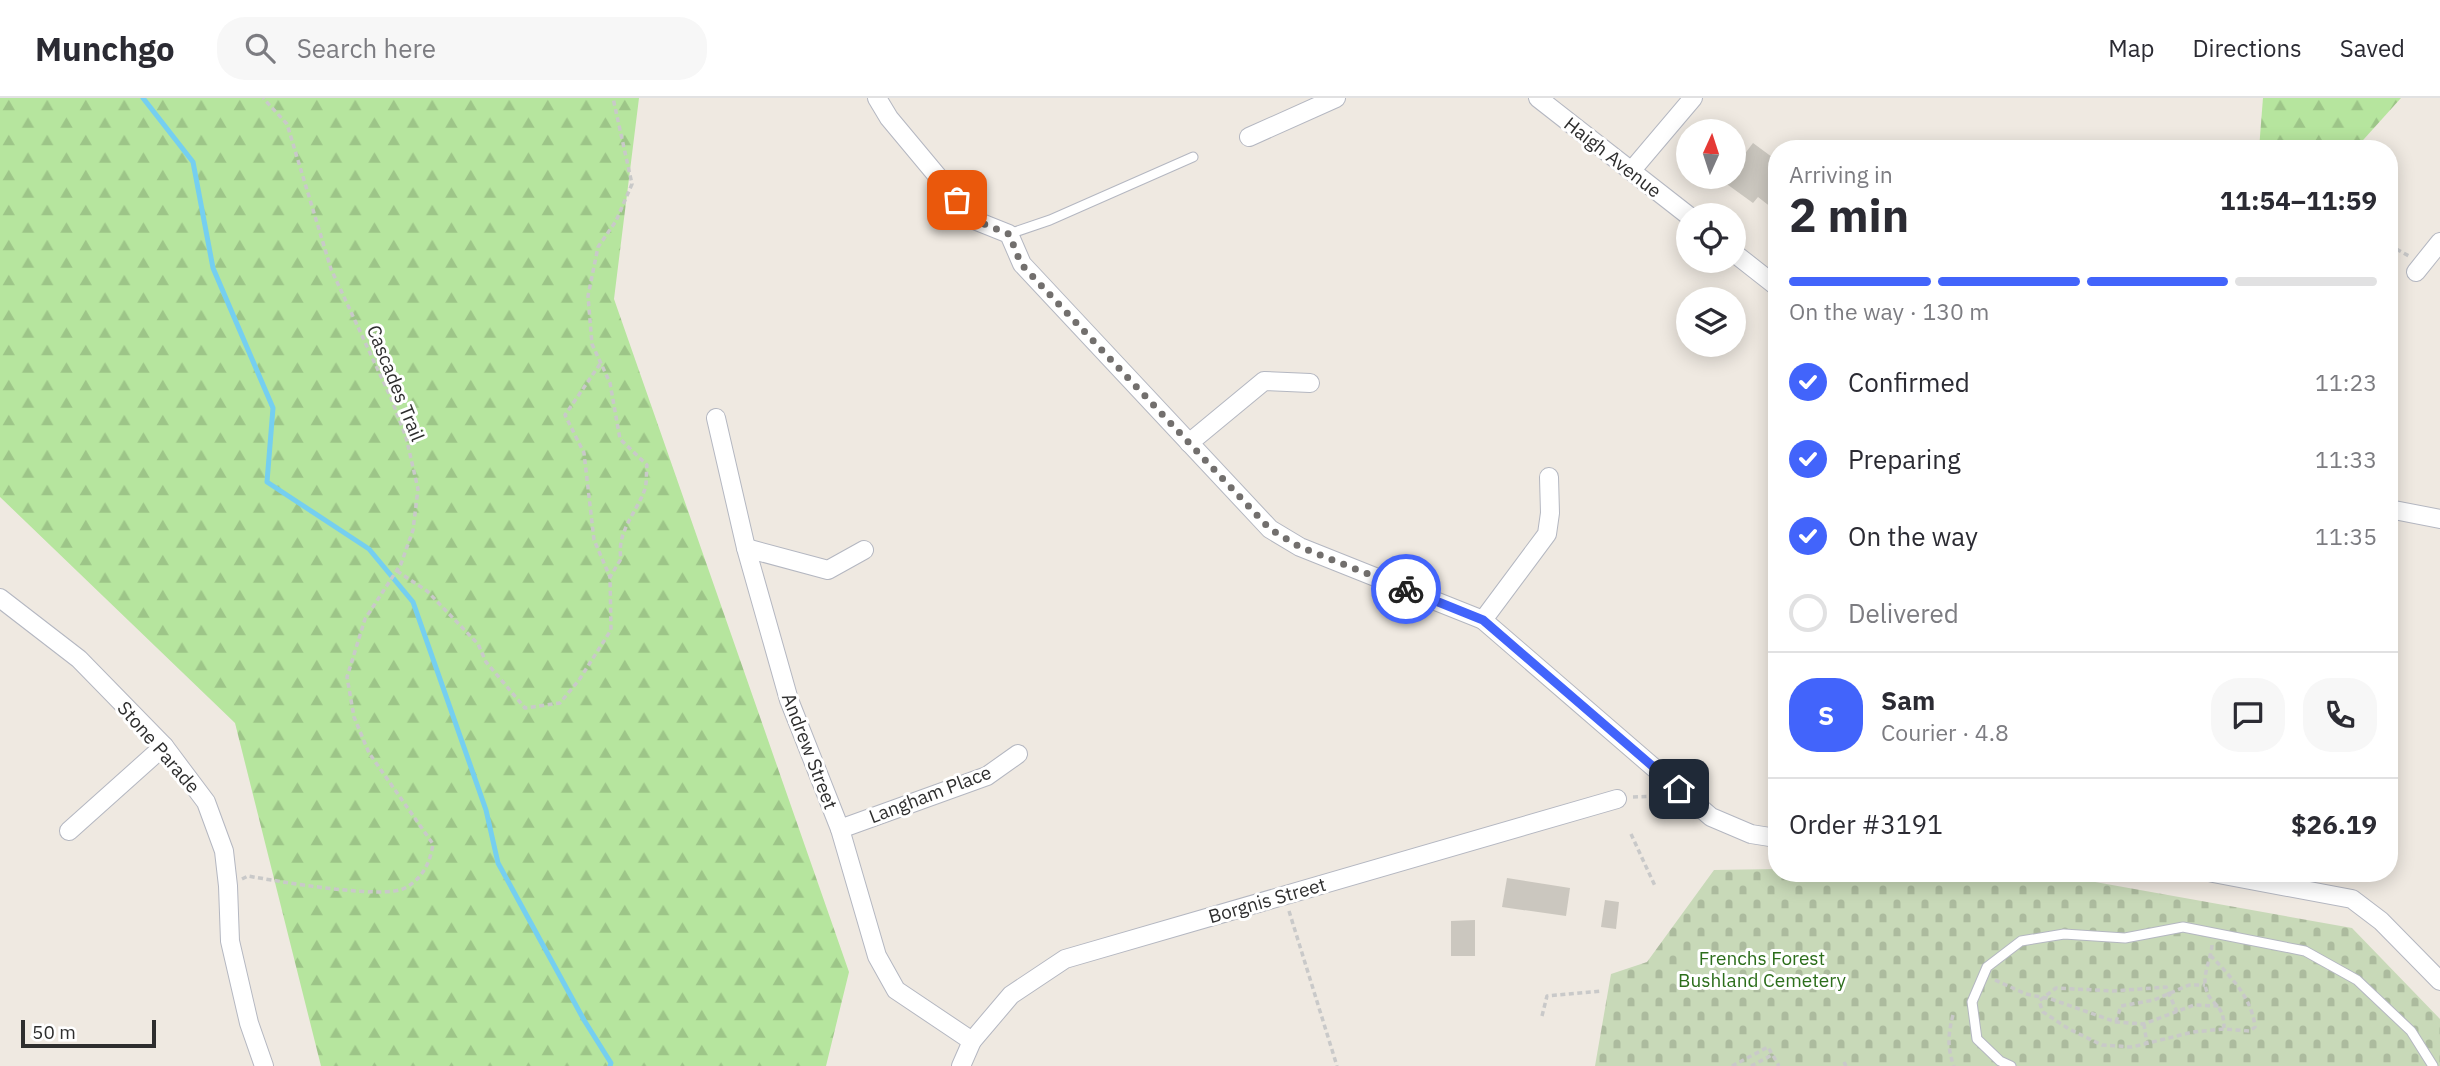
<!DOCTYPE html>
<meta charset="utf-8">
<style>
body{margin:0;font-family:"IBM Plex Sans",sans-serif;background:#f7f7f7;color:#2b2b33;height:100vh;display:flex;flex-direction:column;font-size:26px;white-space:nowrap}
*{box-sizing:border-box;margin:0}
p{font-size:23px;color:#7c7c81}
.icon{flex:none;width:38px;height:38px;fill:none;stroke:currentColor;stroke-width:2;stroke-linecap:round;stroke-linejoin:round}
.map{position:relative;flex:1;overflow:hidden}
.sheet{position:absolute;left:1768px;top:42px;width:630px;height:742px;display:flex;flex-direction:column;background:#fff;border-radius:28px;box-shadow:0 4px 18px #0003}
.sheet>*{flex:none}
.needle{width:46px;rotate:3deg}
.fabs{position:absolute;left:1676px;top:21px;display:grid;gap:14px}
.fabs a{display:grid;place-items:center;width:70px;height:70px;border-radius:50%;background:#fff;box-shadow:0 4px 18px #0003;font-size:35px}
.scale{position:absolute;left:21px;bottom:18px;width:135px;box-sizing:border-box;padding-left:7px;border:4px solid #2e2e2e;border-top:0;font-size:19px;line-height:24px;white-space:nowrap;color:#2e2e2e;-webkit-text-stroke:5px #fff;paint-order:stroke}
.pin{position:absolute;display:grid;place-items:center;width:60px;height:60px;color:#fff;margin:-30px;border-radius:14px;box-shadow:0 4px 10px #0006}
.courier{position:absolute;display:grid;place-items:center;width:70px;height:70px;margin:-35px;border:5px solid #4264fb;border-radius:50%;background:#fff;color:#222;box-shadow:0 2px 9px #0007}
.overview em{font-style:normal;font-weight:700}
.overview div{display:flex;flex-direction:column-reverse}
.overview{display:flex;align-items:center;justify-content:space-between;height:119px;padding:0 21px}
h1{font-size:46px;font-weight:700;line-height:52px}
.bar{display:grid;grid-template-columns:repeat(4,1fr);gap:10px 7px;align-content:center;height:84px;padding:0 21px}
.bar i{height:9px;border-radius:5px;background:#e1e1e2}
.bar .current{background:#4264fb}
.bar p{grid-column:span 4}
.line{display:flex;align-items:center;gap:18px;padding:0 21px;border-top:2px solid #e1e1e2}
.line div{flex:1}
.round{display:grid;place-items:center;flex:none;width:74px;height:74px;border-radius:28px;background:#f7f7f7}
ol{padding:0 21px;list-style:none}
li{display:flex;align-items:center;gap:21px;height:77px}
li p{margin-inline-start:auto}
li .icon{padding:7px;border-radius:50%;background:#4264fb;color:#fff;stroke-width:4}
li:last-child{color:#7c7c81}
li i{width:38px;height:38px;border:4px solid #e1e1e2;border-radius:50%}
header{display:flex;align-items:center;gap:42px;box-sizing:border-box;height:98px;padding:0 35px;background:#fff;border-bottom:2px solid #e1e1e2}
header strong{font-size:33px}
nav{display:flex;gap:38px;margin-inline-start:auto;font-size:24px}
.search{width:490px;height:63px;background:#f7f7f7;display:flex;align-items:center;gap:18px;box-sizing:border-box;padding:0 24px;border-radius:28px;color:#7c7c81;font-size:26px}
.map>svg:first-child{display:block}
</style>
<header>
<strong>Munchgo</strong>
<div class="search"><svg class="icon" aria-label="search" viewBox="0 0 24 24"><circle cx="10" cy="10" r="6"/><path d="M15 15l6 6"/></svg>Search here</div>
<nav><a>Map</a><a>Directions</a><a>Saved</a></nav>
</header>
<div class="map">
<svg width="2440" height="968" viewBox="0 0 2440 968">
<defs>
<pattern id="forest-firs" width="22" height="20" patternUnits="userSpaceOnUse" patternTransform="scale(1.75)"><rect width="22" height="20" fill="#b6e59e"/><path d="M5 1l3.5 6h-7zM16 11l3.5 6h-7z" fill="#9dc588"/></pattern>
<pattern id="cemetery-stones" width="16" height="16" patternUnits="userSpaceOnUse" patternTransform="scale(1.75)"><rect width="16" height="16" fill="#c8d9b8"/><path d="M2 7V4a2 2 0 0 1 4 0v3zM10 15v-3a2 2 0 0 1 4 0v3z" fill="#acbb9e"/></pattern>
</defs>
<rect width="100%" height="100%" fill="#efe9e1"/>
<g fill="url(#forest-firs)">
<polygon points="0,0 639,0 614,201 849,874 826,968 321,968 235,625 0,399"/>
<polygon points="2263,0 2401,0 2355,51 2259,51"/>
</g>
<polygon fill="url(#cemetery-stones)" points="1776,771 1776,775 2045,775 2352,830 2440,921 2440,968 1595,968 1611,876 1647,864 1714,772"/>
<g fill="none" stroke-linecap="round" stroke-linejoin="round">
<polyline stroke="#75cff0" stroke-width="5" points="143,0 193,64 213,170 273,310 267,384 369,451 413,504 486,712 498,765 584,922 611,965 610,968"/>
</g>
<g fill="#cbc7bf">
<polygon points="1753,45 1776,62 1776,113 1758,99 1753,105 1724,84 1728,79 1734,79 1734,70"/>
<polygon points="1507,780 1570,790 1566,818 1502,809"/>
<polygon points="1605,802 1619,804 1616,831 1601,829"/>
<polygon points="1475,822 1475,858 1451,858 1451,823"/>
</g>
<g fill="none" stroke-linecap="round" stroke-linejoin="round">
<defs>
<g id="lane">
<polyline points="1009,136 1050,122 1193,59"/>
<polyline points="2011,968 2000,963 1977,941 1972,904 1987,869 2021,843 2064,836 2125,840 2183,829 2305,853 2357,882 2411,933 2433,968"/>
</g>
<g id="street">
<polyline points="877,0 889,20 974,122 1009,136 1022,166 1270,431 1300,449 1483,522 1711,719 1751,736 1776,740"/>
<polyline points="1538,0 1689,118"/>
<polyline points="1249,39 1336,0"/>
<polyline points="1632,72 1693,0"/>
<polyline points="1734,155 1776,188"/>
<polyline points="2416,174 2440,144"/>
<polyline points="716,320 746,450 789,602 840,731 877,858 896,892 972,943"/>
<polyline points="1189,345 1264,283 1310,285"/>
<polyline points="2389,411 2440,421"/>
<polyline points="746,450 828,472 864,452"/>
<polyline points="0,500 79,561 164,648 206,704 224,753 228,788 230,843 249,925 264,968"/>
<polyline points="1483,522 1547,436 1550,415 1549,379"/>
<polyline points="840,731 987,678 1018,656"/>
<polyline points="69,733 164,648"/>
<polyline points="2213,775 2352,801 2381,823 2440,883"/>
<polyline points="961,968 972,943 1011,897 1065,861 1617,701"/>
</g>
</defs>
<use href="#lane" stroke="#b4b7c1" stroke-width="11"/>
<use href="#street" stroke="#b4b7c1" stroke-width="20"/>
<g stroke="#c9c9c9" stroke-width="3.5" stroke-dasharray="5 3.5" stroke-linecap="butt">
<polyline points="2389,147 2409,158"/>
<polyline points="600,266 565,317 584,355 594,442 610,479"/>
<path d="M397 473 427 493 478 546 486 564 525 610 560 605 579 582 611 532 610 479 621 461C616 434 637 414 645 391 647 384 646 375 647 367L620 341 610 285 592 246 588 198 598 149 616 123 632 86 613 0"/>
<polyline points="1633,699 1661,698"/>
<polyline points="1631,736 1655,788"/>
<path d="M242 781 248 778C277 783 383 802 405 790 423 780 430 765 433 746L369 655 354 619 347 579 365 521 401 466 413 432 418 391 406 339 391 300 331 171 287 26 263 0"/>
<polyline points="1289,813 1337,968"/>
<path d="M2212 847C2211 861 2202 877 2206 891 2211 909 2224 904 2224 930"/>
<polyline points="1995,882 2026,896 2051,901 2116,924 2144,926 2194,907 2219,908"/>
<path d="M2177 914 2166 889 2113 893 2056 890 2039 903 2043 914 2069 931 2102 947 2132 949 2193 934 2224 931 2250 933 2255 929C2252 900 2231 879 2211 858"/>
<path d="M1953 917C1948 936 1947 950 1954 968"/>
<polyline points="1542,918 1547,898 1602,893"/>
<polyline points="2116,924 2121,908 2154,902 2189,887 2205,887"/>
<polyline points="2144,926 2147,947"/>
<polyline points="1844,964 1846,968"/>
<polyline points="1732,968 1768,949 1779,968"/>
<polyline points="1751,968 1772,957"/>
</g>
<use href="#lane" stroke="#fff" stroke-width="9"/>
<use href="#street" stroke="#fff" stroke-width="18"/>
</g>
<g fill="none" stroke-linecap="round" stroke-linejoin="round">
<polyline stroke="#726f6d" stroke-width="7" stroke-dasharray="0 12.6" points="957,102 974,122 1009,136 1021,166 1270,431 1300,449 1406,491"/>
<polyline stroke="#4264fb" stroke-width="9" points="1406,491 1483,522 1679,691"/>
</g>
<g text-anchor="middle" stroke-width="6" stroke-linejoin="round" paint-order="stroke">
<g font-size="19" fill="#2e2e2e" stroke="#fff">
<text transform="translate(1613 59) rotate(38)" y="7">Haigh Avenue</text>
<text transform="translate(396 285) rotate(68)" y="7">Cascades Trail</text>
<text transform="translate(159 649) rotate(49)" y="7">Stone Parade</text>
<text transform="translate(810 653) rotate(69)" y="7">Andrew Street</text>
<text transform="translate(930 696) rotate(-21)" y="7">Langham Place</text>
<text transform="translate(1267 802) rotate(-16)" y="7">Borgnis Street</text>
</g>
<g font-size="19" fill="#2c6e1b" stroke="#fff">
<text x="1762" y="867">Frenchs Forest<tspan x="1762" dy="22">Bushland Cemetery</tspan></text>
</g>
</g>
</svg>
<div class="fabs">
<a><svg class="needle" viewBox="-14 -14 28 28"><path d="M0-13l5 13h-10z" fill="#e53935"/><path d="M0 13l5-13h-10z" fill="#7c7c81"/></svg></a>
<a><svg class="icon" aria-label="locate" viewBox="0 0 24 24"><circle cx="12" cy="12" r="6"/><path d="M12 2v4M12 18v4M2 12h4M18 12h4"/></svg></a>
<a><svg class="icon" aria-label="layers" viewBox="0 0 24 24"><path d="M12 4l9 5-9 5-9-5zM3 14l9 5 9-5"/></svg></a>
</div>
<div class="scale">50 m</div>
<div class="pin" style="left:957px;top:102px;background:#ea580c"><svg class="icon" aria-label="bag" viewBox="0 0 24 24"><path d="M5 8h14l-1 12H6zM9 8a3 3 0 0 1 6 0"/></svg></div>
<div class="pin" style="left:1679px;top:691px;background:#1f2937"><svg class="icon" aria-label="home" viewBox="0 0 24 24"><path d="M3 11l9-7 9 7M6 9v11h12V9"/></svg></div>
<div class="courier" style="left:1406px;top:491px"><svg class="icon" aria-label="bike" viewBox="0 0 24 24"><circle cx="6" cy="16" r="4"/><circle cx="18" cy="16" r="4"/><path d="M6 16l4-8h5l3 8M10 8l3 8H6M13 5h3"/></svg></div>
<section class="sheet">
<div class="overview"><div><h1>2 min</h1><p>Arriving in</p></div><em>11:54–11:59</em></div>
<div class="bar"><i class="current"></i><i class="current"></i><i class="current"></i><i></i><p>On the way · 130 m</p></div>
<ol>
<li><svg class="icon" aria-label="check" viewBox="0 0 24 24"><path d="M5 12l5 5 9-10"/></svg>Confirmed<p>11:23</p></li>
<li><svg class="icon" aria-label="check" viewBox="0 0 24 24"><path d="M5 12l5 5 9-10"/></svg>Preparing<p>11:33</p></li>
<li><svg class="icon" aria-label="check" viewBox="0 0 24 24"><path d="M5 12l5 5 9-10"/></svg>On the way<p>11:35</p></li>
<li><i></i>Delivered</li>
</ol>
<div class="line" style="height:126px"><b class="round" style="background:#4264fb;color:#fff">S</b><div><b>Sam</b><p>Courier · 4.8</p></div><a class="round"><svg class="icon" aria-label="chat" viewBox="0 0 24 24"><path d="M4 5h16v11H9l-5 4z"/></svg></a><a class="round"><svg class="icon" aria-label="phone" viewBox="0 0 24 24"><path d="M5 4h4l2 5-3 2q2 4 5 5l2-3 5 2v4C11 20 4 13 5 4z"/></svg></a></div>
<div class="line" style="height:91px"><div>Order #3191</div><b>$26.19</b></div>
</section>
</div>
